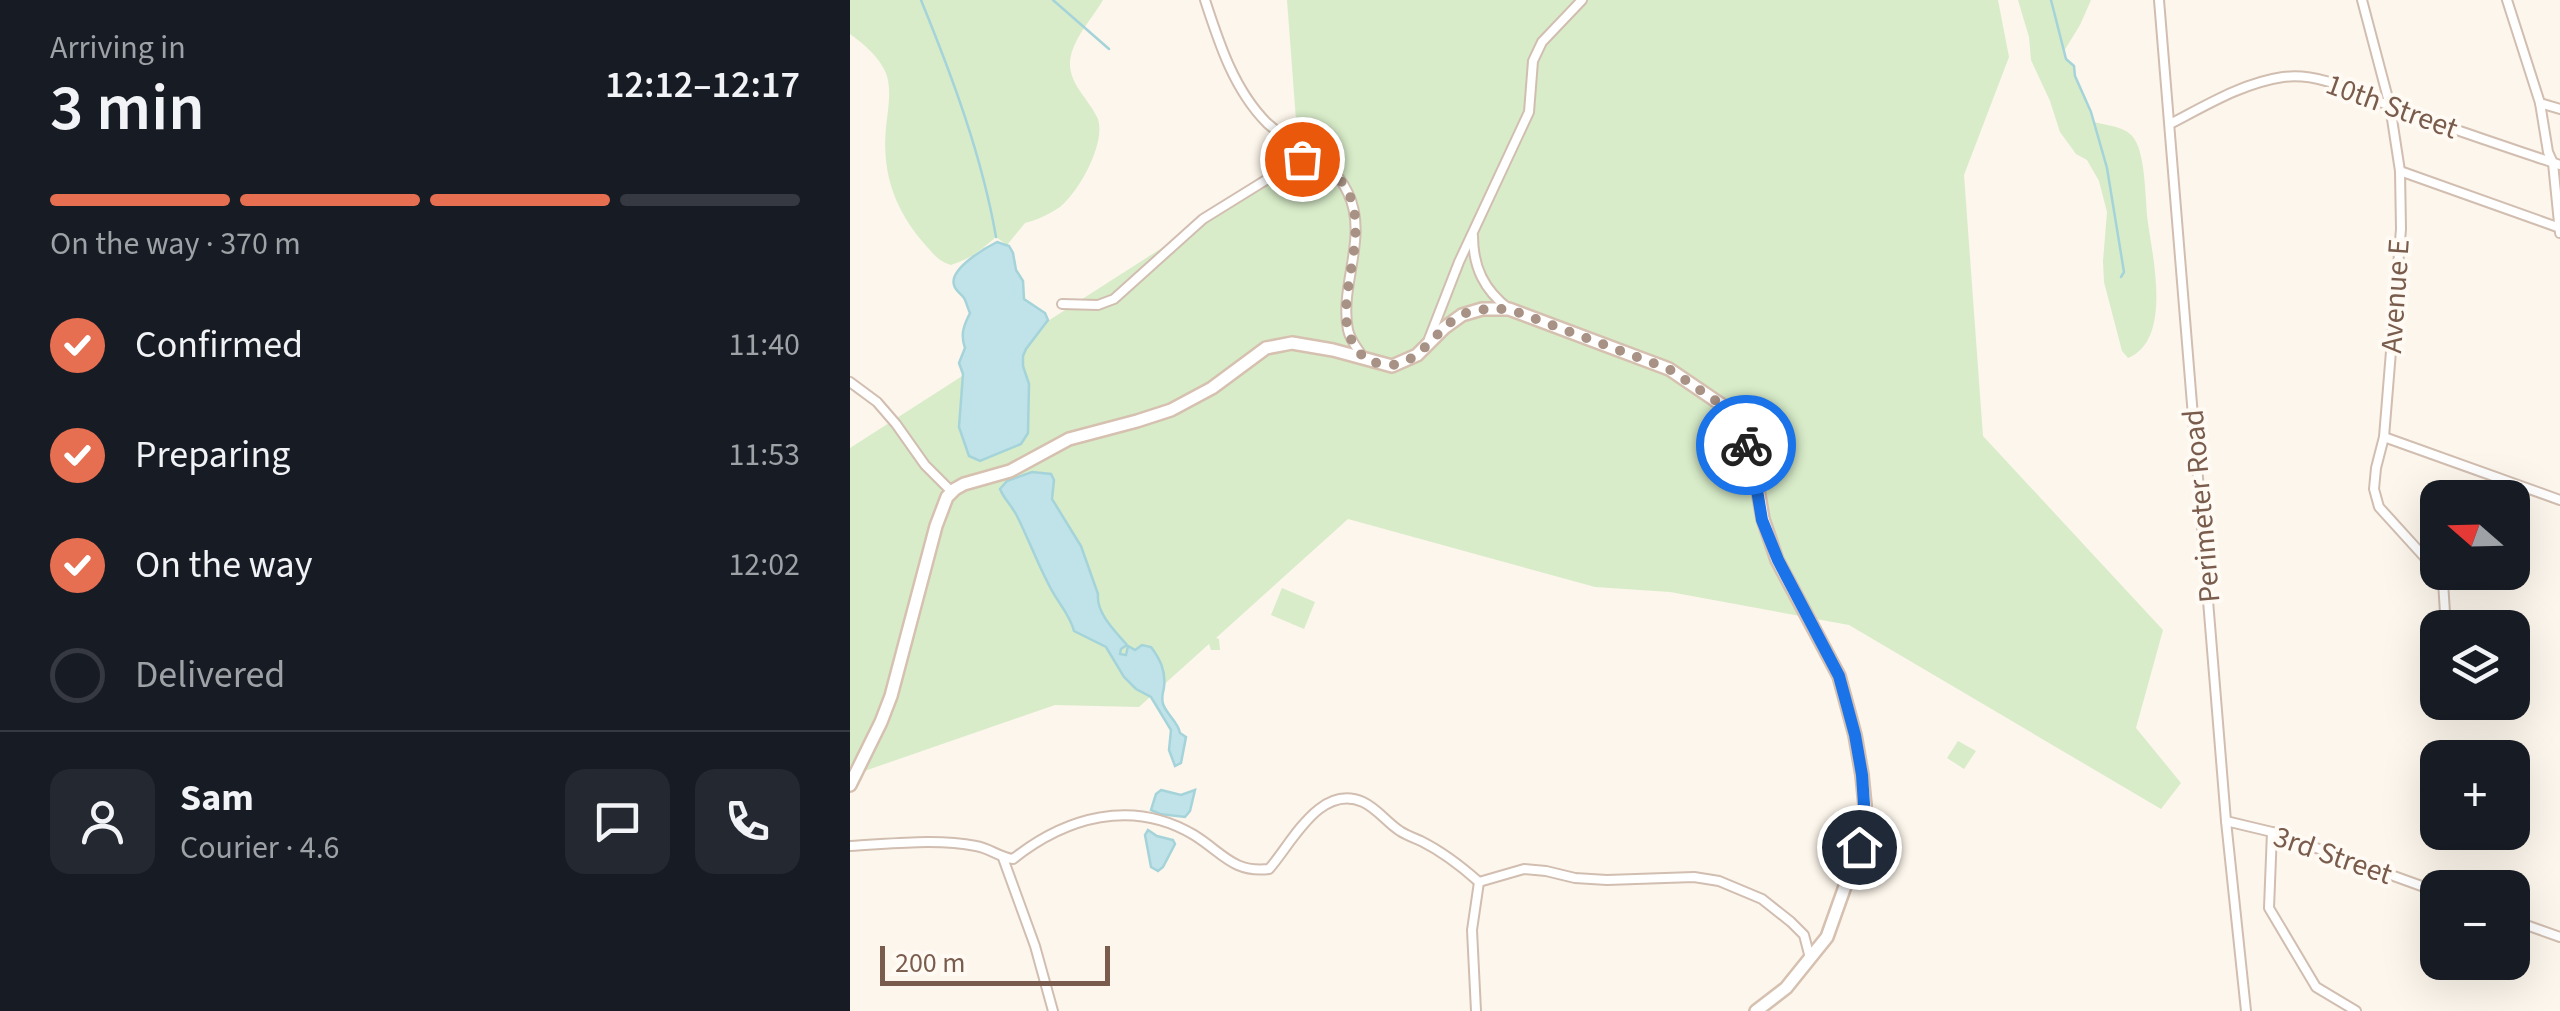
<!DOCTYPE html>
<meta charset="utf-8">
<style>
body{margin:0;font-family:"Source Sans 3",sans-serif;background:#242831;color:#f1f3f6;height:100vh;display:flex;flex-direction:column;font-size:38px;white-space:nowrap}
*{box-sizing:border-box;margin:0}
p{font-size:32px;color:#9ea1a6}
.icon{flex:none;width:55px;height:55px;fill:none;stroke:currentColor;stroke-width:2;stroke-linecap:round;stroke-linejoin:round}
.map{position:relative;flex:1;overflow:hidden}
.panel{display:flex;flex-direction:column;background:#171b24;width:850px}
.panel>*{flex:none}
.needle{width:65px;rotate:290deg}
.buttons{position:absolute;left:1570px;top:480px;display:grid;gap:20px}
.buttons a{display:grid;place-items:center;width:110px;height:110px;border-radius:20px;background:#171b24;box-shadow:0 10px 40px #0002;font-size:50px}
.scale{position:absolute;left:30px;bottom:25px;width:230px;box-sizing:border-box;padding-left:10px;border:5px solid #7a5c4d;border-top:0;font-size:28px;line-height:35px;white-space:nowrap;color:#7a5c4d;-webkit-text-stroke:8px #fffaf3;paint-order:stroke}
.pin{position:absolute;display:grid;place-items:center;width:85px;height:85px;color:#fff;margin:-42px;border:5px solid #fff;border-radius:50%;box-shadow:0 2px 10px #0007}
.courier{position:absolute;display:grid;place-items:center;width:100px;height:100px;margin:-50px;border:8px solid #1a73e8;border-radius:50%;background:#fff;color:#222;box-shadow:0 2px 12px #0007}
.head em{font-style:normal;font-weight:600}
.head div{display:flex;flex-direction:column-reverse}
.head{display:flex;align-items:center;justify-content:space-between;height:170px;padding:0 50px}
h1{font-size:65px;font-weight:600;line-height:75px}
.bar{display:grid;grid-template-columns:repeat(4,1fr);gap:15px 10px;align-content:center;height:120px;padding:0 50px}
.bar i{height:12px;border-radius:8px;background:#363941}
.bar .current{background:#e76f51}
.bar p{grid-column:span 4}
.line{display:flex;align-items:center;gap:25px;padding:0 50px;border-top:2px solid #363941}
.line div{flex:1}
.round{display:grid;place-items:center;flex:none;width:105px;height:105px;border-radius:20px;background:#242831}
ol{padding:0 50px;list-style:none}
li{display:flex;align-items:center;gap:30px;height:110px}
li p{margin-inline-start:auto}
li .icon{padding:10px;border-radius:50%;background:#e76f51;color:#fff;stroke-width:4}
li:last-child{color:#9ea1a6}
li i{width:55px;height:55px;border:5px solid #363941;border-radius:50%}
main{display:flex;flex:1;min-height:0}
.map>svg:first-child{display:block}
</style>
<main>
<section class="panel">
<div class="head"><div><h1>3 min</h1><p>Arriving in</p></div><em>12:12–12:17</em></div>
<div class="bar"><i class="current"></i><i class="current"></i><i class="current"></i><i></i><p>On the way · 370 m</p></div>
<ol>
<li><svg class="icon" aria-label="check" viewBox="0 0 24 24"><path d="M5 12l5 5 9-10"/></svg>Confirmed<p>11:40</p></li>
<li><svg class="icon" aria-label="check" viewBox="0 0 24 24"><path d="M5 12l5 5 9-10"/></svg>Preparing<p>11:53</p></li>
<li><svg class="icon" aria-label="check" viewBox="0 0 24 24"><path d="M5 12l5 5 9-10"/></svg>On the way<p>12:02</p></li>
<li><i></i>Delivered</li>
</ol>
<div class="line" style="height:180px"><a class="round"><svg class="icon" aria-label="person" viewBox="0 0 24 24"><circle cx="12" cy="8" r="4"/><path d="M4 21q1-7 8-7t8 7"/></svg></a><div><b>Sam</b><p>Courier · 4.6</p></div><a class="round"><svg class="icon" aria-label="chat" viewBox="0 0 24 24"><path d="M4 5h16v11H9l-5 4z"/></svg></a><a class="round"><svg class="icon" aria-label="phone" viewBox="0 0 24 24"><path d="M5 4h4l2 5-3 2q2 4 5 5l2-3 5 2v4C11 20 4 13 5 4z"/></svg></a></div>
</section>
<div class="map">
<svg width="1710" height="1011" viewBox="0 0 1710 1011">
<rect width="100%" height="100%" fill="#fdf6ec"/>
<g fill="#d8ecc9">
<path d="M0 0H253C242 19 222 39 220 62 219 84 238 98 247 117 258 140 229 192 210 207 200 214 187 220 175 223L157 245 146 237C128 252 124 257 101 265 87 261 81 251 72 241 43 206 32 171 36 127 38 109 42 90 36 73 29 57 14 44 0 34Z"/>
<polygon points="437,0 1148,0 1159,57 1114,175 1133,436 1313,630 1286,728 1331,783 1311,809 999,625 820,592 745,587 498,519 366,638 369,639 370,650 361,650 359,644 289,707 205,705 0,776 0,448 449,160"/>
<path d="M1168 0H1241L1230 25 1214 51 1216 59 1224 66 1225 76 1244 122C1258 126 1277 126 1285 140 1296 158 1295 201 1298 223 1303 259 1322 340 1278 358L1272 351 1254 282 1253 261 1257 212 1249 181 1237 160 1226 154 1210 132 1200 101 1181 60 1179 37Z"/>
<polygon points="432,588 465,602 454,629 421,615"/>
<polygon points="1108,741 1126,751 1114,769 1097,758"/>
</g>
<g fill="#bfe3e8" stroke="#a5d3da" stroke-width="2.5">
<path d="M147 242 159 246 163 253 166 270 173 281 174 299 195 313 198 320 176 349 173 356V366L179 384 178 433 171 444 130 461 119 456 109 427 113 374 109 363 115 348C110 334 114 325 120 313 118 309 116 301 114 298 111 294 105 290 104 285 99 269 135 248 147 242Z"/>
<path d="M182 472 201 474 204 480 202 499 231 546 248 594C246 613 265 631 277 645L271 649 270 654 276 655 278 646 285 650 292 645 301 647C310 659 316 671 314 687 313 695 311 695 313 704 317 715 328 722 330 733L336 737 331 763 325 766 319 750 321 730 301 697 286 689 274 677 256 647 224 631C220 615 209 604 201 589 188 565 179 540 167 516 162 506 154 499 150 489L157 481Z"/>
<polygon points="311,790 331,795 345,790 340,811 335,817 310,814 301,810 306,794"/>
<polygon points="298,830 307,836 323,840 325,844 313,867 308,871 301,867 295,835"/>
</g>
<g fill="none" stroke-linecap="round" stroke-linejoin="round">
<g stroke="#a5d3da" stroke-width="2.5">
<path d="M71 0C102 76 132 156 146 237"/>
<polyline points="203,0 259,49"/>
<polyline points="1201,0 1216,59 1224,66 1225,76 1241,112 1257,168 1274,272 1271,277"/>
</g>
<defs>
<g id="street">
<path d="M355 0C369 43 384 90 417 123 443 147 482 158 498 193 519 237 489 285 498 330 500 340 507 348 513 357"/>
<polyline points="1309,0 1376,821 1396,1011"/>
<polyline points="1512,0 1540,106 1550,171 1551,229 1534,437 1526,468 1524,489 1529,507 1588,572"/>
<polyline points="1657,0 1690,103 1698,152 1703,163 1710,233"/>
<polyline points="1690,103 1710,109"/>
<path d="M1320 124C1355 106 1392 83 1433 77 1472 72 1507 94 1543 107 1598 128 1654 146 1710 165"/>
<polyline points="1550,171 1710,228"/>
<path d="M623 236C623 267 634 290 659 309"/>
<polyline points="212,304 248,305 264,299 353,219 461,152"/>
<polyline points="579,339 609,262 679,112 683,61 692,42 732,0"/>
<polyline points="0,382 27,402 46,424 75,465 102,492"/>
<polyline points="1534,437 1710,500"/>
<polyline points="1588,572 1593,582 1596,628"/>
<polyline points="1376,821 1422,832 1588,892"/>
<polyline points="1422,832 1419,908 1466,987 1506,1011"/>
<path d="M0 846C41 844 86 838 126 846 139 848 149 857 163 859 216 817 282 798 344 835 373 853 383 873 419 869 442 843 470 783 513 802 528 809 537 823 550 831 556 835 564 838 571 841 593 852 611 866 629 882L674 869 696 871 725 878 757 880 844 877 869 881 912 899 941 922 954 935 960 958"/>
<polyline points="153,858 185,946 203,1011"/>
<polyline points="1662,920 1710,937"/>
<polyline points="626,1011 622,930 629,882"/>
</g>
<polyline id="secondary" points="0,785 31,722 41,696 86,526 97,497 105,489 114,484 160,471 219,439 287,421 321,410 362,388 416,348 442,343 483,350 542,366 567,355 594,328 612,315 632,309 659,309 819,369 872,405 894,439 905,472 913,519 927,560 989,676 1005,735 1012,775 1015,805 1009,847 977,937 936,988 906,1011"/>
</defs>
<use href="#street" stroke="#d1beb0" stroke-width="12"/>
<use href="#secondary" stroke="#d6c0b0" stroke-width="16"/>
<use href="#street" stroke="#fff" stroke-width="8"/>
<use href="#secondary" stroke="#fff" stroke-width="11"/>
</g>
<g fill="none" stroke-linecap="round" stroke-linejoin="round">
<path stroke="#a89285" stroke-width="10" stroke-dasharray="0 18" d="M452 159 460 152C474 164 490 176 498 192 521 238 482 302 502 341 505 348 511 354 516 360 523 362 532 365 540 365 569 365 587 328 611 315 626 308 642 309 659 309L819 369 872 405 896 445"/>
<polyline stroke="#1a73e8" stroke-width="12" points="896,445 904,472 912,520 928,560 989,676 1005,735 1012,775 1014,804 1009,847"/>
</g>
<g text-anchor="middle" stroke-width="8" stroke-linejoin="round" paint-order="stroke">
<g font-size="30" fill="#7a5c4d" stroke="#fffaf3">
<text transform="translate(1542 106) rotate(20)" y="10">10th Street</text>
<text transform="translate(1545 296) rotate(-86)" y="10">Avenue E</text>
<text transform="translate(1351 506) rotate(-95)" y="10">Perimeter Road</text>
<text transform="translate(1483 855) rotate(19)" y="10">3rd Street</text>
</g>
</g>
</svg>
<div class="buttons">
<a><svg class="needle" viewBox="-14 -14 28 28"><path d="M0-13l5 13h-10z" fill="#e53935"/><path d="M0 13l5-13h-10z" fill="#9ea1a6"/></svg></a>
<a><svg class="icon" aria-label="layers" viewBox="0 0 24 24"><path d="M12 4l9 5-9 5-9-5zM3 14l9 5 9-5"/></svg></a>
<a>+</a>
<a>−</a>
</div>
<div class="scale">200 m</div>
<div class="pin" style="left:452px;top:159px;background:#ea580c"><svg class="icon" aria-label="bag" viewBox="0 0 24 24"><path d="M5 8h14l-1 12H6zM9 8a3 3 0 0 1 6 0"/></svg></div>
<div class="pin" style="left:1009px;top:847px;background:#1f2937"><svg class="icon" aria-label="home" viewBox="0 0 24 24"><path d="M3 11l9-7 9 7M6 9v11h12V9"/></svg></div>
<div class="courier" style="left:896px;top:445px"><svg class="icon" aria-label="bike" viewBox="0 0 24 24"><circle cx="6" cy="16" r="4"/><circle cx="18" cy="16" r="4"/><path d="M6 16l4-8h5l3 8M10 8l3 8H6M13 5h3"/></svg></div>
</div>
</main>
